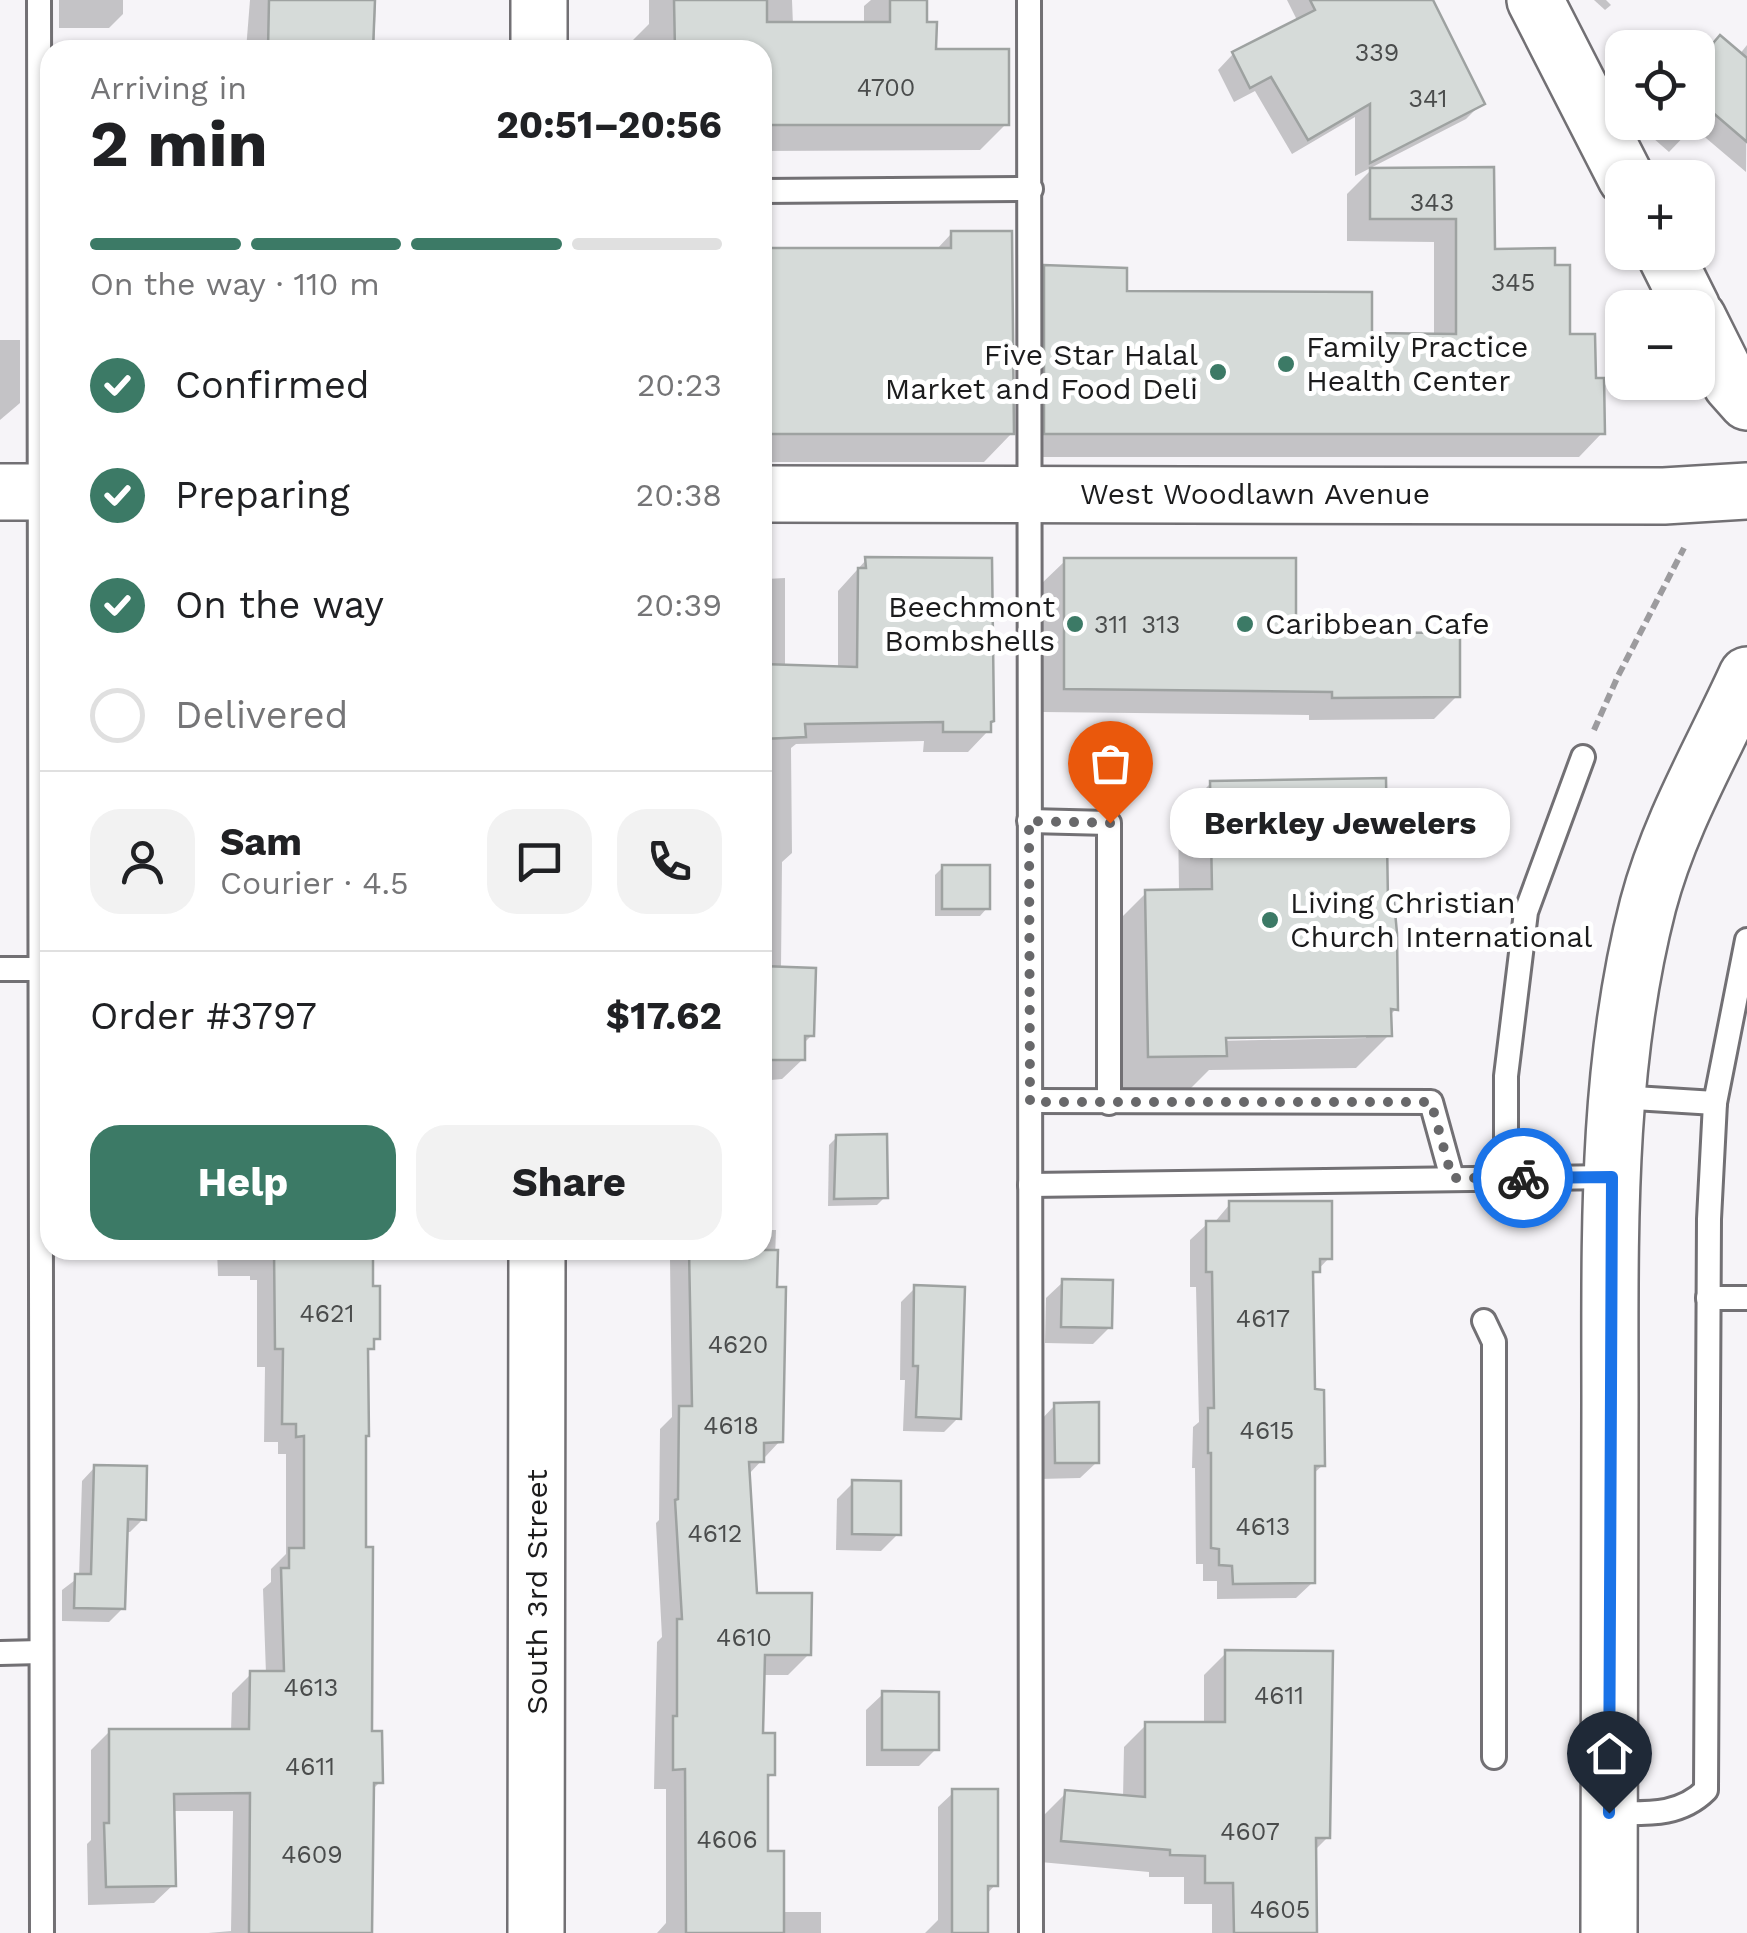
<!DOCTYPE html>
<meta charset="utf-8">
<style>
body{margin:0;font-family:"Work Sans",sans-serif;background:#f2f2f2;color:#202124;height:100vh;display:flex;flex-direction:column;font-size:38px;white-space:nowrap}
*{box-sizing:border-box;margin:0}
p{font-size:32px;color:#757577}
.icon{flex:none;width:55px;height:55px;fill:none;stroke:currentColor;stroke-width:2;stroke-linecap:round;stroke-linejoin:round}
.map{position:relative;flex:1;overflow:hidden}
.sheet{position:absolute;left:40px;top:40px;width:732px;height:1220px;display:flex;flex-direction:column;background:#fff;border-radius:30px;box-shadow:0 2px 8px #0004}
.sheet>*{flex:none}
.buttons{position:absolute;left:1605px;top:30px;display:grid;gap:20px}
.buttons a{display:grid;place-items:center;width:110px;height:110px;border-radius:20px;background:#fff;box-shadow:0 2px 8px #0004;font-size:50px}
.pin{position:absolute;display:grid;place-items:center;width:85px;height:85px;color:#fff;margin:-102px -42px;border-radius:50% 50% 50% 0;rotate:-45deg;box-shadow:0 0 10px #0007}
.pin .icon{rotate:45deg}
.courier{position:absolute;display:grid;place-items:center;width:100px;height:100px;margin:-50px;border:8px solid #1a73e8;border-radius:50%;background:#fff;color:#222;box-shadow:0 2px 12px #0007}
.bubble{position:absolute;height:70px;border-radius:30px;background:#fff;box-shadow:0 2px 8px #0004;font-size:32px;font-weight:700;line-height:70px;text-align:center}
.summary em{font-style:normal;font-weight:700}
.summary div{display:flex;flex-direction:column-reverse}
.summary{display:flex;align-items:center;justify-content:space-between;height:170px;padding:0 50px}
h1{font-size:65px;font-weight:700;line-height:75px}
.bar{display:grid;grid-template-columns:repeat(4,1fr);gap:15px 10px;align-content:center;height:120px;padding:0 50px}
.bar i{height:12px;border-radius:8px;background:#e0e0e0}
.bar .selected{background:#3c7a66}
.bar p{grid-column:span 4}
.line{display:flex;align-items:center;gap:25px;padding:0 50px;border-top:2px solid #e0e0e0}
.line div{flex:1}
.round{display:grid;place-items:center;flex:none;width:105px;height:105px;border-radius:30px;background:#f2f2f2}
ol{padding:0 50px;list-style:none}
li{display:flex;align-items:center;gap:30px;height:110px}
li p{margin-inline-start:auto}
li .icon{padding:10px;border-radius:50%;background:#3c7a66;color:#fff;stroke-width:4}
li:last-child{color:#757577}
li i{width:55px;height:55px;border:5px solid #e0e0e0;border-radius:50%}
.action{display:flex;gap:20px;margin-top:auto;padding:20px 50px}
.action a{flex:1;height:115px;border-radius:30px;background:#3c7a66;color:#fff;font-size:40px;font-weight:700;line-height:115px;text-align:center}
.action a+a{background:#f2f2f2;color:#202124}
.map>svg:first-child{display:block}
</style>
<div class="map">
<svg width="1747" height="1933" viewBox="0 0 1747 1933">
<rect width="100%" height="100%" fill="#f6f4f8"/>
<g fill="#0003" fill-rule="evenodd">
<polygon points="59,0 123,0 123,14 109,28 59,28"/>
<polygon points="250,0 376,0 374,50 246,50"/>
<polygon points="649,0 792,0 793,25 864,25 864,6 871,0 925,0 925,25 933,52 1006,124 980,150 762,151 762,50 623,50 649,24"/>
<polygon points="1287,0 1428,0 1482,103 1466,119 1355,176 1355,117 1292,154 1255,91 1234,102 1218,70 1233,54 1298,22"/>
<polygon points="1594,0 1606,0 1611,5 1605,10"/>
<polygon points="1747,45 1746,172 1693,127 1669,152 1645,131 1652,122 1698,122 1698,62 1703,55 1739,55"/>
<polygon points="1371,170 1492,170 1492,251 1567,336 1593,381 1602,433 1579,457 1022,457 1022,291 1045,268 1124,293 1369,336 1434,336 1434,242 1347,241 1347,194"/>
<polygon points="952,233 1012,433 984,462 762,462 762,250 936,250"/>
<polygon points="0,340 20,340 20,403 0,420"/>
<polygon points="866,560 988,731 968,752 923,752 924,741 796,744 791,748 792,853 782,862 781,969 812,1035 803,1044 803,1059 782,1079 771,1080 772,1130 762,1139 762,567 766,567 766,579 785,578 785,667 838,669 838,591"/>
<polygon points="1065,561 1293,634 1457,696 1434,719 1309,720 1309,715 1042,712 1041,584"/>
<path d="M1211 783 1386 904 1396 1009 1389 1016V1035L1356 1068 1209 1070 1191 1088 1116 1089 1113 926 1146 893 1179 892 1178 816ZM1366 1033V1038L1214 1041V1036Z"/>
<polygon points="943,867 987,908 980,916 935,916 935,875"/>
<polygon points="837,1137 885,1197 877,1205 828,1206 829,1145"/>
<polygon points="1230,1204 1329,1258 1310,1278 1312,1392 1323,1465 1312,1475 1313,1582 1296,1598 1217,1599 1217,1581 1203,1581 1203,1564 1196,1564 1195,1468 1192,1468 1193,1427 1199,1422 1196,1287 1190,1287 1190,1240 1207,1224 1214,1223"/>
<polygon points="762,1230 776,1230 774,1289 780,1441 748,1475 755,1596 809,1654 788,1675 762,1675 761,1735 772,1774 765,1781 766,1853 782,1912 821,1912 821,1933 657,1933 666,1923 666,1789 654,1789 657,1642 662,1637 656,1523 659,1520 660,1429 672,1417 670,1260 654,1260 655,1250 762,1250"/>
<polygon points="217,1250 371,1250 371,1289 377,1338 365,1354 363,1438 370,1734 380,1782 372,1790 371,1933 208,1933 231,1931 233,1811 172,1811 173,1885 154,1903 88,1905 87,1844 91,1840 91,1750 110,1731 231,1732 232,1693 251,1674 266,1674 263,1589 271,1582 271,1569 286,1554 286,1454 278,1454 278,1442 264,1442 265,1367 257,1367 257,1280 250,1280 250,1276 218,1276"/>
<polygon points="1063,1282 1110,1327 1093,1344 1045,1343 1046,1298"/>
<polygon points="915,1288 958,1418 944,1432 903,1431 905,1380 900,1380 901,1302"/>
<polygon points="1055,1405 1097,1462 1080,1478 1039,1479 1039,1422"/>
<polygon points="95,1467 143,1519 130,1532 125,1532 123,1608 109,1622 62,1621 62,1590 79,1577 82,1481"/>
<polygon points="853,1483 898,1534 881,1551 836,1550 837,1499"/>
<polygon points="1226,1653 1328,1837 1314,1851 1315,1933 1212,1933 1212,1904 1184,1904 1184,1877 1149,1877 1149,1872 1040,1862 1044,1815 1066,1793 1123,1798 1124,1747 1146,1725 1204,1725 1204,1675"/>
<polygon points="883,1694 936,1749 919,1766 866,1766 866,1710"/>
<polygon points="954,1792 995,1885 986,1895 986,1933 925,1933 938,1920 938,1807"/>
</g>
<g fill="#d6dbd9" stroke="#9ea2a1" stroke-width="2.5">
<polygon points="269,0 375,0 373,50 268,50"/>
<polygon points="674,0 767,0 767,22 890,22 890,0 927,0 927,22 937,22 936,49 1009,49 1009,125 762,125 762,50 675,50"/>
<polygon points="1310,0 1433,0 1485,104 1370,163 1370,104 1308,140 1271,77 1250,88 1232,52 1315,10"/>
<polygon points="1720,35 1747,58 1747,142 1698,100 1698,61"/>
<polygon points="1494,167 1495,249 1555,248 1555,265 1570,265 1570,334 1595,334 1596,378 1604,378 1605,434 1044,434 1044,265 1127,268 1127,291 1372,292 1372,333 1456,334 1456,219 1370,219 1370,168"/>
<polygon points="951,231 1012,231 1014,434 762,434 762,248 951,248"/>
<polygon points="865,557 992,558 994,721 991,722 991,732 943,732 943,722 805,724 806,737 762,739 762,664 857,667 858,568 866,568"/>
<polygon points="1064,558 1296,558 1296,632 1460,633 1460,697 1332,698 1332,692 1064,689"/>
<polygon points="1386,778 1388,902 1394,901 1397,933 1398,1010 1391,1009 1392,1036 1226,1038 1227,1056 1148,1057 1145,890 1212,889 1210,781"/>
<rect x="942" y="865" width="48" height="44"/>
<polygon points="762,966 816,968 814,1036 805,1036 805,1060 762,1060"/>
<polygon points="887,1134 888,1198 834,1199 836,1135"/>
<polygon points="1229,1201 1332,1201 1332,1259 1320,1259 1320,1272 1313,1272 1315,1389 1324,1390 1325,1466 1315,1466 1315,1583 1233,1584 1232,1566 1219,1565 1219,1549 1211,1548 1211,1453 1208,1453 1208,1408 1214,1408 1212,1272 1206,1272 1206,1221 1229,1221"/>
<polygon points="274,1250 373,1250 373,1286 380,1286 380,1339 374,1339 374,1349 368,1349 369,1436 366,1436 366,1547 373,1547 372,1731 382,1731 383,1783 374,1783 372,1933 249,1933 250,1793 174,1794 176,1886 106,1887 104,1823 109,1823 109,1729 249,1729 250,1671 284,1671 281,1568 289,1568 289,1548 304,1548 304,1436 296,1437 296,1424 282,1424 283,1349 275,1349"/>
<polygon points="689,1250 778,1250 777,1287 786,1287 783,1442 764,1443 764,1462 749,1462 757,1593 812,1593 811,1655 765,1655 763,1733 775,1733 775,1775 768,1775 768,1851 784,1851 784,1933 686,1933 685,1769 673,1770 673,1716 677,1716 677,1619 682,1619 675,1500 678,1499 679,1406 692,1406"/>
<polygon points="1062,1279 1113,1280 1112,1328 1061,1327"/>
<polygon points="914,1285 965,1287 961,1419 916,1417 918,1366 913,1366"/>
<polygon points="1099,1402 1099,1463 1055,1463 1054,1403"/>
<polygon points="94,1465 147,1466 146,1520 128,1519 125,1609 74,1608 75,1574 91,1574"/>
<polygon points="852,1480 901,1481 901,1535 852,1534"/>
<polygon points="1225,1650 1333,1651 1330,1838 1316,1838 1317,1933 1234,1933 1233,1883 1205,1883 1205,1856 1170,1855 1170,1850 1061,1841 1065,1790 1145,1797 1145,1722 1225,1722"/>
<polygon points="882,1691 939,1692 939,1750 882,1750"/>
<polygon points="952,1789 998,1789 998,1886 988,1886 988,1933 952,1933"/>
</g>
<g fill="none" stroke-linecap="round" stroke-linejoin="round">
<defs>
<g id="service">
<polyline points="39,0 42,1933"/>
<polyline points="1029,0 1031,1933"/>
<polyline points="762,191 1031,189"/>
<polyline points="1029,821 1109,823 1109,1103"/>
<polyline points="0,969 40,969"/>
<polyline points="1618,1097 1715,1103"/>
<polyline points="1031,1101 1431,1102 1452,1178"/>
<polyline points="1506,1178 1506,1076 1526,912 1583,757"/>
<polyline points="1030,1185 1612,1177"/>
<polyline points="1708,1298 1747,1298"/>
<polyline points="1484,1321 1494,1342 1494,1757"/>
<polyline points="0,1653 41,1652"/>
<path d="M1609 1813C1645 1813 1679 1817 1706 1790L1709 1219 1715 1103 1747 940"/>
</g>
<g id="tertiary">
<polyline points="1535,0 1626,178"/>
<polyline points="1664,252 1692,308"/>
<polyline points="1698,318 1731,384 1747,402"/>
</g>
<g id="secondary">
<polyline points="539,50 539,0"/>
<polyline points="0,492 50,492"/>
<polyline points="762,494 1664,496 1747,491"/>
<polyline points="536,1933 537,1250"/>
<path d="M1609 1933C1609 1756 1609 1579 1610 1402 1610 1235 1606 1068 1648 905 1670 822 1712 752 1747 675"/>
</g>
</defs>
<use href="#service" stroke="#727074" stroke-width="28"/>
<use href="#tertiary" stroke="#727074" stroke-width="60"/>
<use href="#secondary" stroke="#727074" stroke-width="60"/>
<polyline stroke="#9c9b9e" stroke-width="6" stroke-dasharray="10 5" stroke-linecap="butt" points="1594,730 1618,676 1684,548"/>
<use href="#service" stroke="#fff" stroke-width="22"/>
<use href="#tertiary" stroke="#fff" stroke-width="55"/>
<use href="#secondary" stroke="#fff" stroke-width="55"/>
</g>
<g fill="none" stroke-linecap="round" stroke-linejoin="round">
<polyline stroke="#68686a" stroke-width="10" stroke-dasharray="0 18" points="1110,823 1029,821 1030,1102 1431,1102 1452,1178 1523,1178"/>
<polyline stroke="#1a73e8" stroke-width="12" points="1523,1178 1612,1177 1609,1813"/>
</g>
<g fill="#3c7a66" stroke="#fff" stroke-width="4">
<circle cx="1286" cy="364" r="10"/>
<circle cx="1218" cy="372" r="10"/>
<circle cx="1075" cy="624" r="10"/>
<circle cx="1245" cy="624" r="10"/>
<circle cx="1270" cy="920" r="10"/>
</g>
<g text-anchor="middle" stroke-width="10" stroke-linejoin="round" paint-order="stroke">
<g font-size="25" fill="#4a4c4c">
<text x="1377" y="61">339</text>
<text x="886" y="96">4700</text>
<text x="1428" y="107">341</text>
<text x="1432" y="211">343</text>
<text x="1513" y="291">345</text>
<text x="1111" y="633">311</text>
<text x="1161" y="633">313</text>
<text x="327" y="1322">4621</text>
<text x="1263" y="1327">4617</text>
<text x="738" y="1353">4620</text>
<text x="731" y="1434">4618</text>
<text x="1267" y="1439">4615</text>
<text x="1263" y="1535">4613</text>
<text x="715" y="1542">4612</text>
<text x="744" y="1646">4610</text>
<text x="311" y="1696">4613</text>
<text x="1279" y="1704">4611</text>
<text x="310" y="1775">4611</text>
<text x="1250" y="1840">4607</text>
<text x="727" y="1848">4606</text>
<text x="312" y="1863">4609</text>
<text x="1280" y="1918">4605</text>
</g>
<g font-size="30" fill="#1c1c1d" stroke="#fff" text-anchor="start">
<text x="1306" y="357">Family Practice<tspan x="1306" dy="34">Health Center</tspan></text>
<text x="1198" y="365" text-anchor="end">Five Star Halal<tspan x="1198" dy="34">Market and Food Deli</tspan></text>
<text x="1055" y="617" text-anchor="end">Beechmont<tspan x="1055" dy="34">Bombshells</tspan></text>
<text x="1265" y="634">Caribbean Cafe</text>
<text x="1290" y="913">Living Christian<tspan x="1290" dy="34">Church International</tspan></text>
</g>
<g font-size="30" fill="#1c1c1d" stroke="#fff">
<text x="1255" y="504">West Woodlawn Avenue</text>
<text transform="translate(537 1592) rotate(-90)" y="10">South 3rd Street</text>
</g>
</g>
</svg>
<div class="buttons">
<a><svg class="icon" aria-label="locate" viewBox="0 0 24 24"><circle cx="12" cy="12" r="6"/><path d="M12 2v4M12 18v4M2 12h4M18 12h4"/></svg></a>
<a>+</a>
<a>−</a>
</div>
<div class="pin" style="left:1110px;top:823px;background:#ea580c"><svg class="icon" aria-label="bag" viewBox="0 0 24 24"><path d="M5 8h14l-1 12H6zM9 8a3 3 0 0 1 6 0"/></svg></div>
<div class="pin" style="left:1609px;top:1813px;background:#1f2937"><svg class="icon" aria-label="home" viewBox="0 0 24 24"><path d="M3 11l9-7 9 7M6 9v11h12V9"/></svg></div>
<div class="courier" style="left:1523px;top:1178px"><svg class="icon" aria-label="bike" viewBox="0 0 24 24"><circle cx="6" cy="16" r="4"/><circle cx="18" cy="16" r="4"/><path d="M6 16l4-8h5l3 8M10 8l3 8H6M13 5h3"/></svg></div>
<div class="bubble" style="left:1170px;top:788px;width:340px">Berkley Jewelers</div>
<section class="sheet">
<div class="summary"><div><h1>2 min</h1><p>Arriving in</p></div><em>20:51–20:56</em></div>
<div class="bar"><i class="selected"></i><i class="selected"></i><i class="selected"></i><i></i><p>On the way · 110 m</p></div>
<ol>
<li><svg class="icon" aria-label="check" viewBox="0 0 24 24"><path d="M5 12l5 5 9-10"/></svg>Confirmed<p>20:23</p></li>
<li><svg class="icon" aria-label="check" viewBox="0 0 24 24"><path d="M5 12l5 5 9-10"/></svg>Preparing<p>20:38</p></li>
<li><svg class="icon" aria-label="check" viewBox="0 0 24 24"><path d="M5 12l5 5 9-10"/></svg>On the way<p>20:39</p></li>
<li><i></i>Delivered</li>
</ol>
<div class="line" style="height:180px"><a class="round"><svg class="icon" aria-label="person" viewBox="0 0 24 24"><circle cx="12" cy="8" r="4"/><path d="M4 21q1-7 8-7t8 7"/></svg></a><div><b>Sam</b><p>Courier · 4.5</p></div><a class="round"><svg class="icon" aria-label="chat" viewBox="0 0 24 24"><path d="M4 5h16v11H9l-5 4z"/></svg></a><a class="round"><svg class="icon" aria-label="phone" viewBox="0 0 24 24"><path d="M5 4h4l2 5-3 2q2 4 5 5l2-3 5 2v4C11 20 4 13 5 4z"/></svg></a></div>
<div class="line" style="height:130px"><div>Order #3797</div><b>$17.62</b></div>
<div class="action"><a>Help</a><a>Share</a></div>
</section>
</div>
